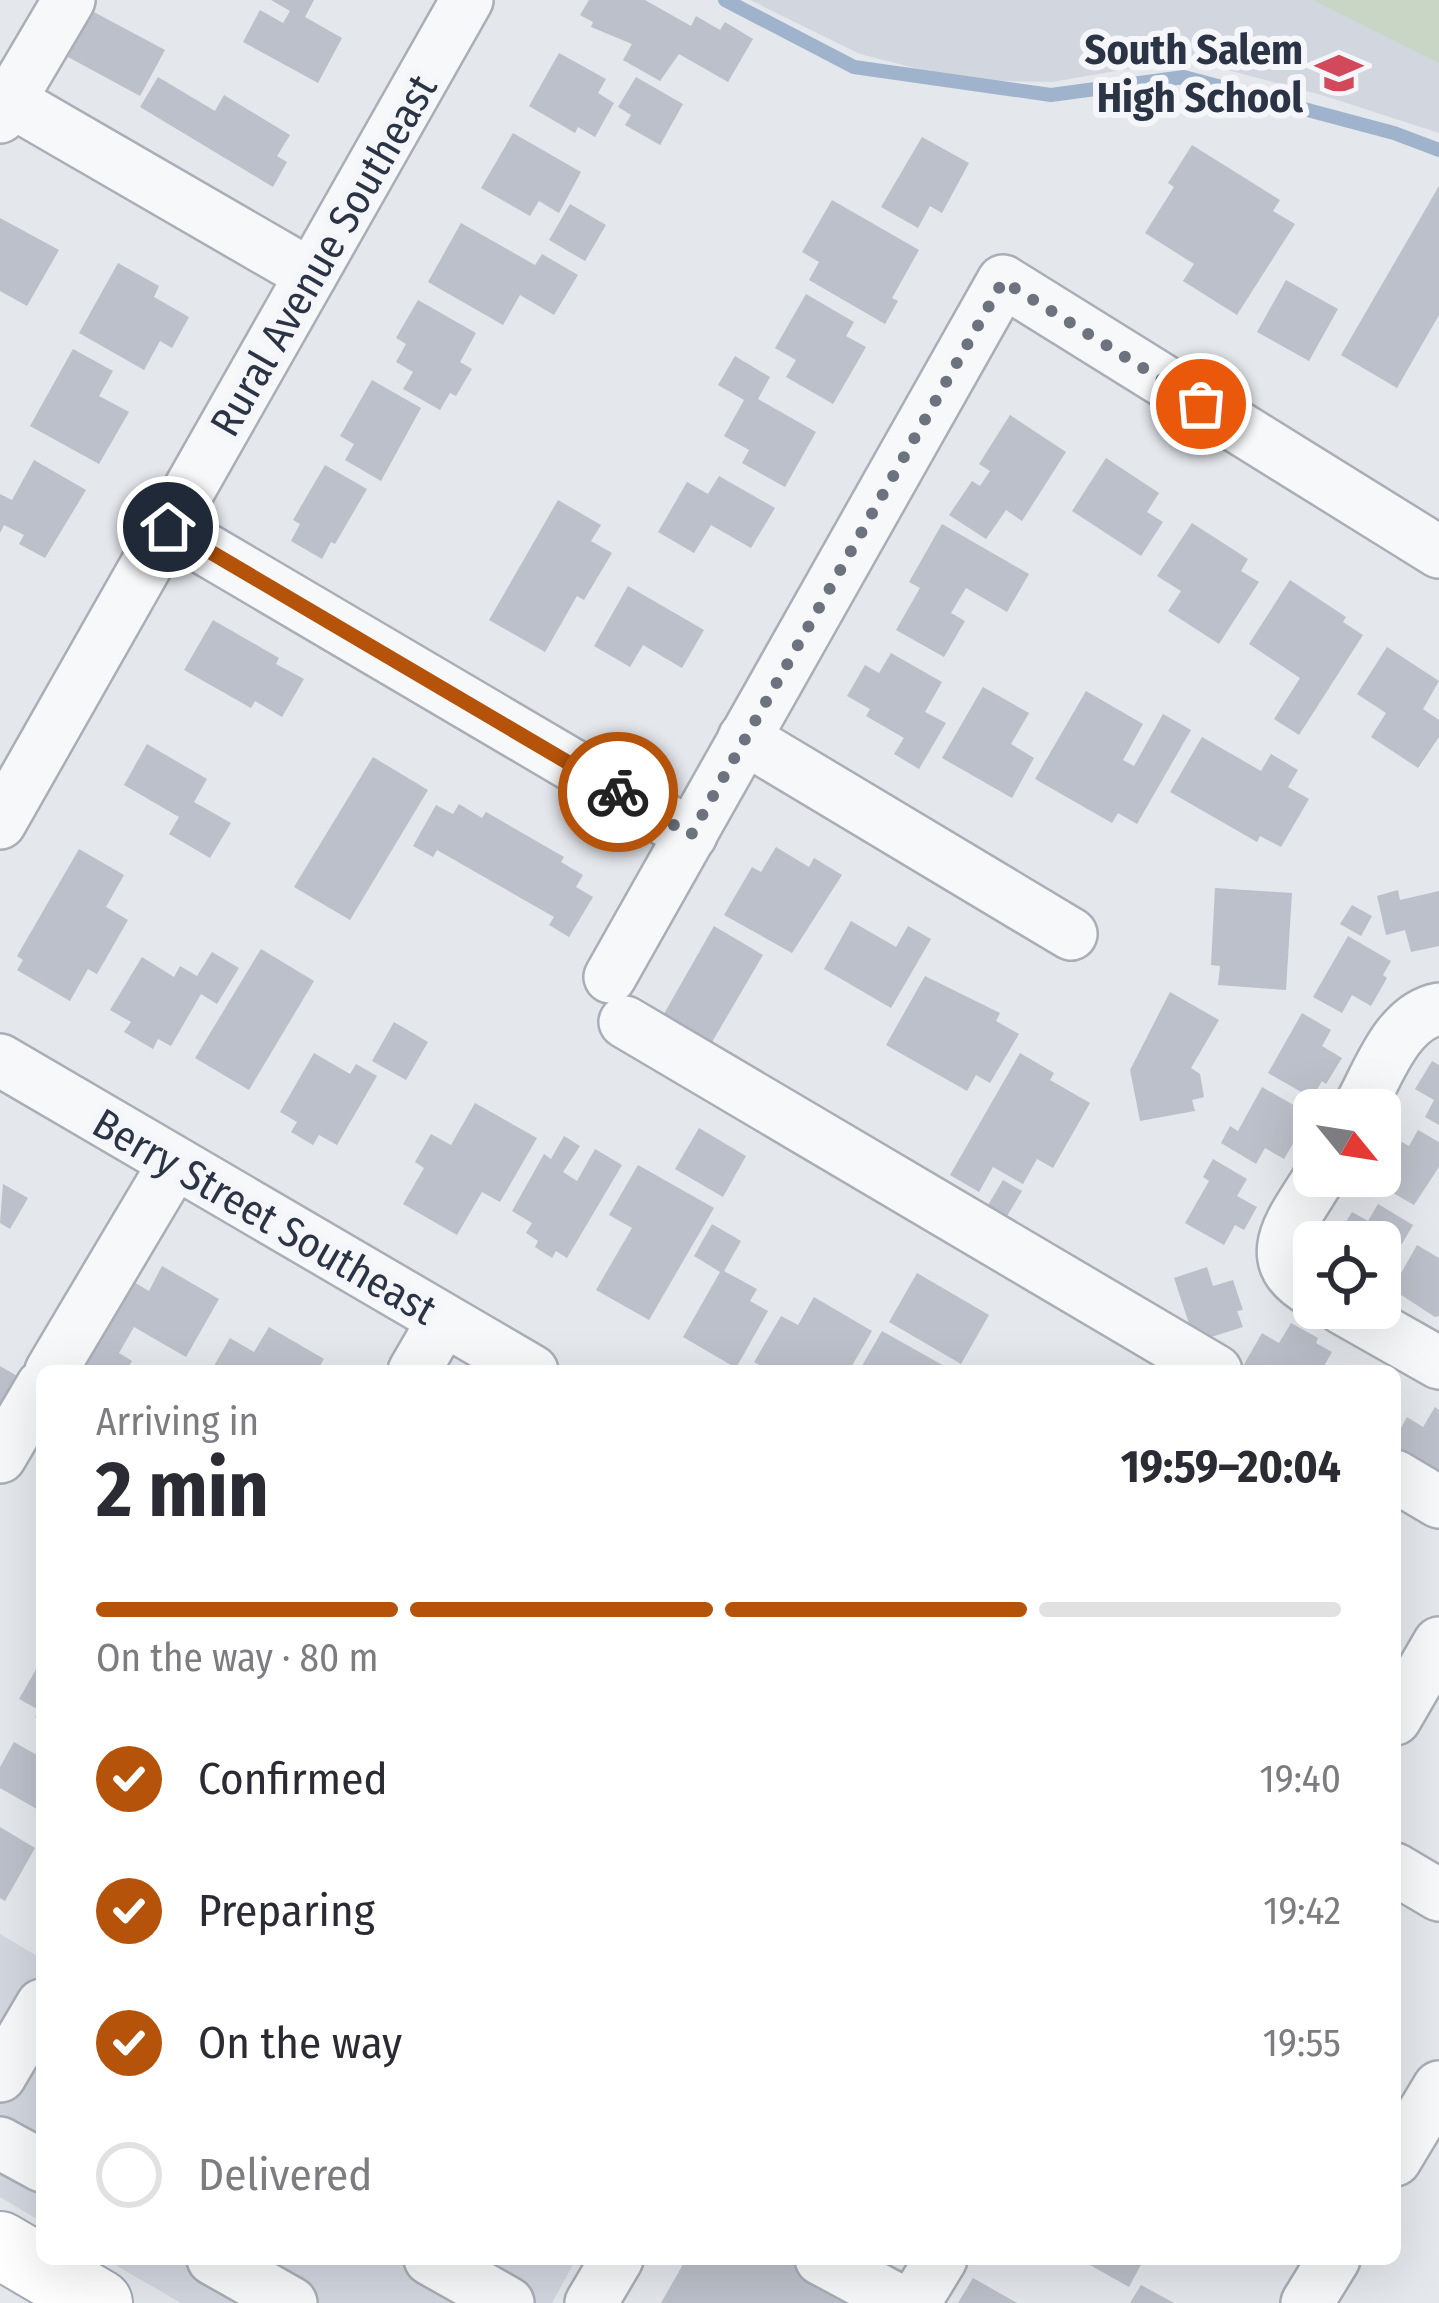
<!DOCTYPE html>
<meta charset="utf-8">
<style>
body{margin:0;font-family:"Fira Sans Condensed",sans-serif;background:#f7f7f7;color:#2b2b33;height:100vh;display:flex;flex-direction:column;font-size:45px;white-space:nowrap}
*{box-sizing:border-box;margin:0}
p{font-size:39px;color:#7c7c81}
.icon{flex:none;width:66px;height:66px;fill:none;stroke:currentColor;stroke-width:2;stroke-linecap:round;stroke-linejoin:round}
.map{position:relative;flex:1;overflow:hidden}
.panel{position:absolute;left:36px;top:1365px;width:1365px;height:900px;display:flex;flex-direction:column;background:#fff;border-radius:18px;box-shadow:0 12px 48px #0002}
.panel>*{flex:none}
.needle{width:78px;rotate:120deg}
.fabs{position:absolute;left:1293px;top:1089px;display:grid;gap:24px}
.fabs a{display:grid;place-items:center;width:108px;height:108px;border-radius:18px;background:#fff;box-shadow:0 12px 48px #0002;font-size:60px}
.pin{position:absolute;display:grid;place-items:center;width:102px;height:102px;color:#fff;margin:-51px;border:6px solid #fff;border-radius:50%;box-shadow:0 3px 12px #0007}
.courier{position:absolute;display:grid;place-items:center;width:120px;height:120px;margin:-60px;border:9px solid #b45309;border-radius:50%;background:#fff;color:#222;box-shadow:0 3px 15px #0007}
.head em{font-style:normal;font-weight:700}
.head div{display:flex;flex-direction:column-reverse}
.head{display:flex;align-items:center;justify-content:space-between;height:204px;padding:0 60px}
h1{font-size:78px;font-weight:700;line-height:90px}
.bar{display:grid;grid-template-columns:repeat(4,1fr);gap:18px 12px;align-content:center;height:144px;padding:0 60px}
.bar i{height:15px;border-radius:9px;background:#e1e1e2}
.bar .selected{background:#b45309}
.bar p{grid-column:span 4}
ol{padding:0 60px;list-style:none}
li{display:flex;align-items:center;gap:36px;height:132px}
li p{margin-inline-start:auto}
li .icon{padding:12px;border-radius:50%;background:#b45309;color:#fff;stroke-width:4}
li:last-child{color:#7c7c81}
li i{width:66px;height:66px;border:6px solid #e1e1e2;border-radius:50%}
.map>svg:first-child{display:block}
</style>
<div class="map">
<svg width="1439" height="2303" viewBox="0 0 1439 2303">
<rect width="100%" height="100%" fill="#e4e7ec"/>
<g fill="#d2d6de">
<polygon points="750,0 1439,0 1439,133 1325,96 1209,65 1145,66 1052,82 961,80 860,54"/>
<polygon points="0,1934 42,1959 42,2222 0,2197"/>
<polygon points="105,2259 576,2259 552,2303 181,2303"/>
</g>
<polygon fill="#c9d6c5" points="1313,0 1439,0 1439,63"/>
<g fill="none" stroke-linecap="round" stroke-linejoin="round">
<polyline stroke="#9fb4cc" stroke-width="14" points="725,0 854,67 1051,95 1184,77 1394,133 1439,150"/>
</g>
<g fill="#bbc0ca">
<polygon points="271,0 314,0 305,17 342,38 318,83 243,42 260,10 283,23 290,11"/>
<polygon points="589,0 645,0 691,26 696,16 720,30 725,22 753,39 728,82 679,54 660,81 623,60 632,44 591,27 593,22 580,15"/>
<polygon points="92,11 165,50 140,96 68,57"/>
<polygon points="559,53 606,79 598,93 614,103 595,137 578,127 575,133 529,106"/>
<polygon points="158,77 215,111 224,95 290,135 277,156 287,162 273,187 140,107"/>
<polygon points="636,77 683,104 660,145 625,125 631,115 618,107"/>
<polygon points="513,133 581,172 559,213 539,201 530,216 481,188"/>
<polygon points="922,137 969,163 942,213 930,206 918,228 881,207"/>
<polygon points="1192,145 1280,200 1273,211 1295,224 1237,315 1183,281 1194,264 1145,233 1174,187 1168,183"/>
<polygon points="1439,186 1439,315 1397,388 1341,355"/>
<polygon points="832,200 919,250 892,298 898,301 885,324 809,280 819,262 802,252"/>
<polygon points="570,204 606,225 585,261 549,240"/>
<polygon points="0,218 59,250 27,306 0,291"/>
<polygon points="461,223 535,265 542,254 578,275 554,315 520,295 503,325 428,282"/>
<polygon points="118,263 159,286 154,297 189,317 172,348 160,341 144,370 79,333"/>
<polygon points="1286,280 1338,309 1309,361 1257,332"/>
<polygon points="806,294 854,322 846,336 866,347 833,404 786,377 796,360 775,348"/>
<polygon points="418,300 476,333 460,362 472,369 456,396 450,393 440,410 403,389 413,372 396,362 406,344 396,338"/>
<polygon points="73,349 113,371 99,396 129,412 99,464 30,426"/>
<polygon points="735,356 770,377 758,399 816,432 785,487 742,463 749,450 724,436 744,400 718,385"/>
<polygon points="372,380 421,408 381,481 345,460 354,444 340,436"/>
<polygon points="1010,415 1066,452 1022,521 1006,510 986,539 949,515 972,481 980,486 990,471 979,464"/>
<polygon points="1106,458 1159,493 1147,512 1163,522 1141,556 1072,511"/>
<polygon points="34,460 86,490 45,558 19,544 24,535 4,525 0,533 0,494 12,500"/>
<polygon points="325,465 367,489 335,544 331,542 322,559 291,541 300,524 293,520"/>
<polygon points="719,476 775,508 751,548 711,525 694,553 658,532 687,482 708,494"/>
<polygon points="558,500 601,525 591,541 612,553 584,600 577,596 545,652 489,620"/>
<polygon points="1192,523 1248,559 1241,571 1259,582 1219,644 1168,611 1181,591 1157,576"/>
<polygon points="942,524 1029,574 1007,612 966,588 951,613 965,621 944,657 896,630 920,588 909,582"/>
<polygon points="1290,580 1346,617 1343,622 1363,635 1299,735 1274,719 1300,678 1249,644"/>
<polygon points="628,586 704,630 682,668 643,645 630,667 594,646"/>
<polygon points="213,620 279,658 276,664 304,679 282,717 255,701 251,708 184,670"/>
<polygon points="1387,647 1439,681 1423,709 1439,720 1439,737 1418,768 1371,737 1386,713 1357,694"/>
<polygon points="891,653 942,682 925,712 946,723 919,769 894,754 904,738 866,716 870,709 847,696 865,665 879,673"/>
<polygon points="983,687 1029,713 1011,744 1034,758 1012,798 942,758"/>
<polygon points="1086,691 1143,724 1123,760 1134,766 1163,714 1191,730 1137,824 1118,813 1112,823 1035,779"/>
<polygon points="1202,737 1261,771 1271,754 1298,770 1288,787 1309,799 1281,847 1260,836 1257,842 1170,792"/>
<polygon points="147,744 207,779 194,802 231,823 210,858 169,834 179,817 124,785"/>
<polygon points="373,757 428,790 350,920 294,887"/>
<polygon points="459,804 482,818 486,812 564,857 561,862 583,875 576,887 593,897 569,937 549,925 554,917 437,850 433,857 413,846 436,805 453,814"/>
<polygon points="776,847 809,867 814,858 842,875 792,953 724,915 752,867 761,872"/>
<polygon points="79,849 124,875 106,907 128,920 97,974 88,969 70,1001 17,970 23,960 17,956"/>
<polygon points="1215,888 1292,893 1286,990 1218,985 1220,966 1211,965"/>
<polygon points="1398,890 1400,900 1439,891 1439,946 1411,952 1405,930 1386,935 1377,896"/>
<polygon points="1352,905 1372,916 1361,936 1340,924"/>
<polygon points="851,921 896,947 908,926 931,939 891,1008 824,969"/>
<polygon points="714,926 763,955 705,1054 657,1026"/>
<polygon points="1348,936 1391,961 1383,975 1387,978 1371,1006 1352,995 1342,1013 1313,997"/>
<polygon points="261,949 314,981 249,1090 195,1058"/>
<polygon points="212,952 239,968 217,1004 201,994 171,1046 158,1039 153,1049 124,1032 131,1022 110,1010 142,957 174,977 180,966 197,976"/>
<polygon points="925,976 1000,1013 996,1021 1019,1034 990,1083 976,1075 967,1091 886,1045"/>
<polygon points="1170,992 1219,1020 1191,1068 1200,1074 1204,1097 1192,1100 1195,1111 1140,1121 1130,1070"/>
<polygon points="1302,1013 1331,1030 1322,1046 1342,1058 1326,1084 1322,1081 1312,1098 1268,1073"/>
<polygon points="394,1022 428,1042 406,1080 372,1061"/>
<polygon points="314,1053 350,1074 356,1064 377,1076 337,1145 319,1135 313,1145 291,1132 297,1122 280,1112"/>
<polygon points="1020,1053 1054,1073 1050,1080 1090,1103 1053,1168 1037,1159 1023,1184 993,1167 979,1192 950,1175"/>
<polygon points="1432,1061 1439,1065 1439,1125 1425,1117 1434,1100 1415,1089"/>
<polygon points="1262,1087 1304,1111 1295,1127 1301,1130 1284,1159 1265,1148 1256,1164 1221,1143 1230,1126 1238,1131"/>
<polygon points="475,1103 537,1138 500,1202 482,1192 457,1235 403,1204 424,1168 415,1162 431,1134 451,1145"/>
<polygon points="699,1128 746,1156 723,1197 675,1169"/>
<polygon points="1418,1130 1439,1142 1439,1167 1414,1205 1369,1179 1380,1176 1380,1152 1389,1135 1409,1146"/>
<polygon points="564,1136 580,1146 563,1172 577,1181 595,1149 622,1165 567,1258 556,1251 552,1258 535,1247 538,1241 526,1233 532,1223 512,1211 544,1154 551,1159"/>
<polygon points="1213,1159 1247,1179 1237,1196 1257,1207 1244,1230 1235,1225 1224,1245 1185,1223 1209,1181 1203,1177"/>
<polygon points="638,1165 714,1208 649,1320 596,1290 632,1228 609,1215"/>
<polygon points="1003,1180 1022,1191 1004,1221 985,1210"/>
<polygon points="3,1184 28,1198 10,1229 0,1223"/>
<polygon points="1378,1204 1413,1225 1402,1244 1394,1239 1380,1263 1380,1242 1334,1242 1352,1212 1368,1221"/>
<polygon points="712,1224 741,1241 724,1271 757,1289 750,1301 768,1311 736,1368 683,1337 720,1272 694,1256"/>
<polygon points="1417,1245 1439,1258 1439,1316 1435,1317 1392,1289"/>
<polygon points="162,1266 219,1299 186,1357 134,1327 119,1353 132,1361 126,1371 68,1371 124,1276 149,1291"/>
<polygon points="1207,1267 1213,1286 1233,1280 1243,1310 1237,1311 1243,1327 1195,1342 1174,1278"/>
<polygon points="917,1273 989,1315 961,1364 889,1322"/>
<polygon points="814,1297 872,1331 849,1371 769,1371 754,1362 781,1316 798,1325"/>
<polygon points="1291,1323 1318,1338 1316,1343 1332,1352 1321,1371 1242,1368 1262,1333 1279,1343"/>
<polygon points="269,1327 324,1359 317,1371 211,1371 230,1338 254,1352"/>
<polygon points="882,1331 953,1371 859,1371"/>
<polygon points="0,1366 19,1377 0,1409"/>
<polygon points="1435,1407 1439,1410 1439,1473 1395,1457 1395,1439 1407,1417 1423,1427"/>
<polygon points="42,1659 42,1721 35,1717 39,1710 19,1699"/>
<polygon points="14,1742 42,1758 42,1812 0,1788 0,1767"/>
<polygon points="0,1827 35,1848 5,1901 0,1898"/>
<polygon points="686,2259 784,2259 861,2303 661,2303"/>
<polygon points="1093,2259 1144,2259 1129,2287 1090,2265"/>
<polygon points="973,2278 1017,2303 958,2303"/>
<polygon points="1141,2285 1174,2303 1130,2303"/>
</g>
<g fill="none" stroke-linecap="round" stroke-linejoin="round">
<defs>
<g id="minor">
<polyline points="0,95 311,275"/>
<polyline points="0,117 69,0"/>
<polyline points="168,527 691,835"/>
<polyline points="744,738 1071,934"/>
<polyline points="0,823 467,0"/>
<polyline points="610,977 1003,281 1439,552"/>
<polyline points="625,1022 1216,1371"/>
<polyline points="0,1060 532,1371"/>
<path d="M1358 1110C1378 1075 1396 1017 1439 1009"/>
<path d="M1314 1292C1255 1259 1295 1219 1320 1176"/>
<polyline points="1342,1308 1439,1363"/>
<polyline points="51,1371 174,1164"/>
<polyline points="414,1371 443,1321"/>
<polyline points="0,1457 42,1386"/>
<polyline points="1395,1476 1439,1502"/>
<polyline points="1395,1719 1439,1643"/>
<polyline points="1395,1869 1439,1895"/>
<polyline points="0,2076 42,2005"/>
<polyline points="0,2143 42,2166"/>
<polyline points="1395,2160 1439,2087"/>
<polyline points="213,2259 291,2303"/>
<polyline points="430,2259 508,2303"/>
<polyline points="821,2259 901,2302 919,2295 941,2259"/>
<polyline points="591,2303 617,2259"/>
<polyline points="1307,2303 1334,2259"/>
</g>
<polyline id="major" points="0,2245 99,2303"/>
</defs>
<use href="#minor" stroke="#a9aeb7" stroke-width="56"/>
<use href="#major" stroke="#a3abb8" stroke-width="70"/>
<use href="#minor" stroke="#f7f8fa" stroke-width="51"/>
<use href="#major" stroke="#fff" stroke-width="66"/>
</g>
<g fill="none" stroke-linecap="round" stroke-linejoin="round">
<polyline stroke="#6c737f" stroke-width="12" stroke-dasharray="0 21.6" points="618,792 691,835 1003,281 1201,404"/>
<polyline stroke="#b45309" stroke-width="15" points="168,527 618,792"/>
</g>
<defs>
<symbol id="school-bare" viewBox="-9 -9 18 18"><path d="M0-5L7-2L0 1L-7-2ZM-4 1L0 2.5L4 1V4Q0 6-4 4Z" fill="#d1495b" stroke="#f4f6f9" stroke-width="2.5" paint-order="stroke"/></symbol>
</defs>
<g fill-rule="evenodd">
<use href="#school-bare" x="1306" y="40" width="66" height="66"/>
</g>
<g text-anchor="middle" stroke-width="12" stroke-linejoin="round" paint-order="stroke">
<g font-size="42" font-weight="bold" fill="#2b3445" stroke="#f4f6f9" text-anchor="end">
<text x="1303" y="64">South Salem<tspan x="1303" dy="48">High School</tspan></text>
</g>
<g font-size="42" fill="#2b3445" stroke="#f4f6f9">
<text transform="translate(323 255) rotate(-60)" y="15">Rural Avenue Southeast</text>
<text transform="translate(265 1216) rotate(30)" y="15">Berry Street Southeast</text>
</g>
</g>
</svg>
<div class="fabs">
<a><svg class="needle" viewBox="-14 -14 28 28"><path d="M0-13l5 13h-10z" fill="#e53935"/><path d="M0 13l5-13h-10z" fill="#7c7c81"/></svg></a>
<a><svg class="icon" aria-label="locate" viewBox="0 0 24 24"><circle cx="12" cy="12" r="6"/><path d="M12 2v4M12 18v4M2 12h4M18 12h4"/></svg></a>
</div>
<div class="pin" style="left:1201px;top:404px;background:#ea580c"><svg class="icon" aria-label="bag" viewBox="0 0 24 24"><path d="M5 8h14l-1 12H6zM9 8a3 3 0 0 1 6 0"/></svg></div>
<div class="pin" style="left:168px;top:527px;background:#1f2937"><svg class="icon" aria-label="home" viewBox="0 0 24 24"><path d="M3 11l9-7 9 7M6 9v11h12V9"/></svg></div>
<div class="courier" style="left:618px;top:792px"><svg class="icon" aria-label="bike" viewBox="0 0 24 24"><circle cx="6" cy="16" r="4"/><circle cx="18" cy="16" r="4"/><path d="M6 16l4-8h5l3 8M10 8l3 8H6M13 5h3"/></svg></div>
<section class="panel">
<div class="head"><div><h1>2 min</h1><p>Arriving in</p></div><em>19:59–20:04</em></div>
<div class="bar"><i class="selected"></i><i class="selected"></i><i class="selected"></i><i></i><p>On the way · 80 m</p></div>
<ol>
<li><svg class="icon" aria-label="check" viewBox="0 0 24 24"><path d="M5 12l5 5 9-10"/></svg>Confirmed<p>19:40</p></li>
<li><svg class="icon" aria-label="check" viewBox="0 0 24 24"><path d="M5 12l5 5 9-10"/></svg>Preparing<p>19:42</p></li>
<li><svg class="icon" aria-label="check" viewBox="0 0 24 24"><path d="M5 12l5 5 9-10"/></svg>On the way<p>19:55</p></li>
<li><i></i>Delivered</li>
</ol>
</section>
</div>
